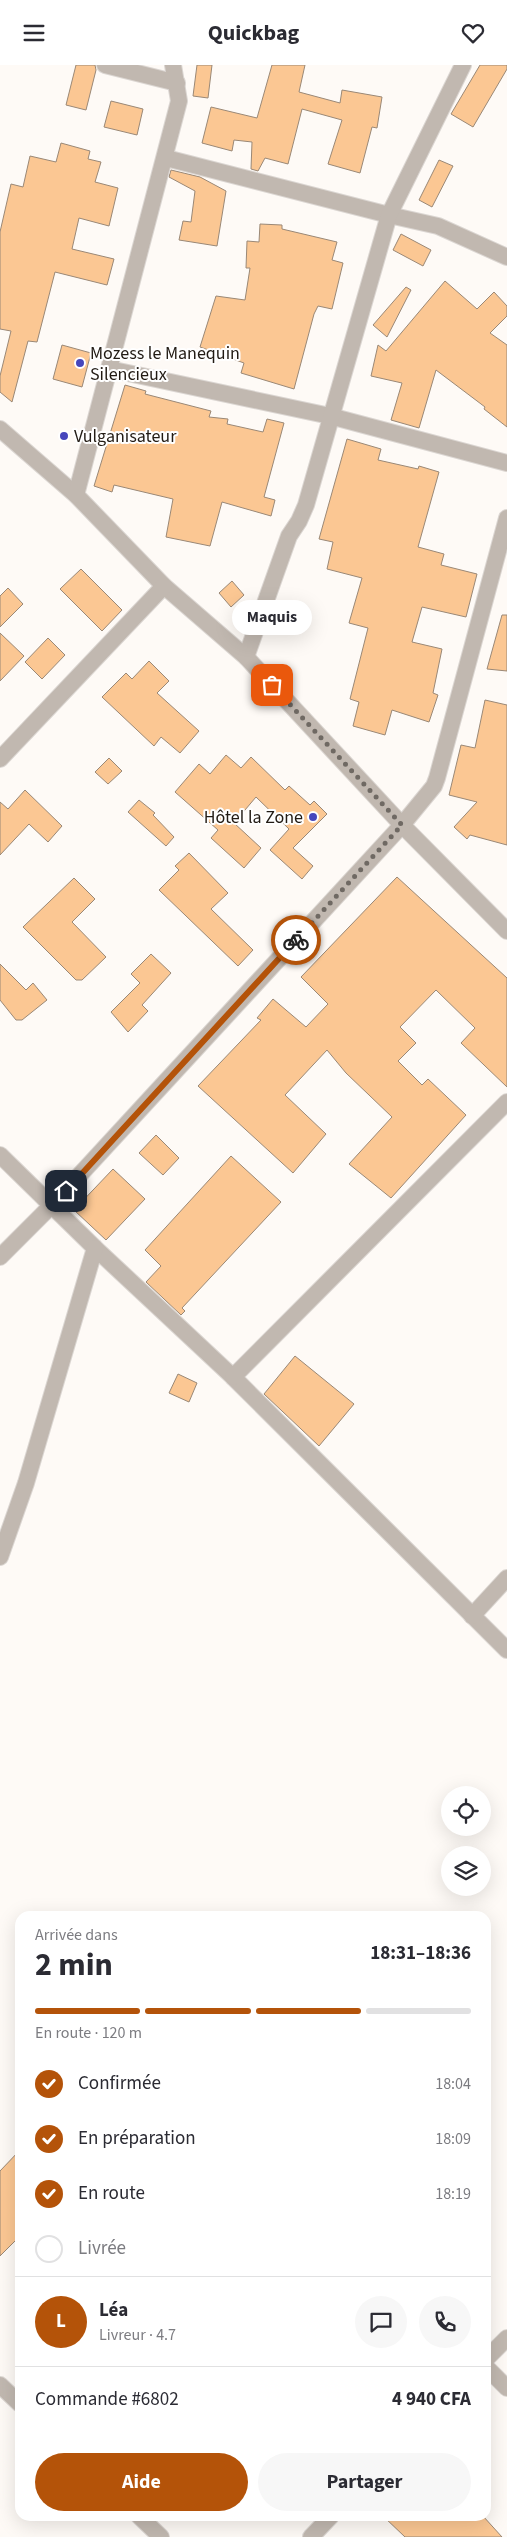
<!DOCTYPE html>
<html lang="fr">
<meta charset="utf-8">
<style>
body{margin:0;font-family:"Source Sans 3",sans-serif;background:#f7f7f7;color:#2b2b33;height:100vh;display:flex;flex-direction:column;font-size:19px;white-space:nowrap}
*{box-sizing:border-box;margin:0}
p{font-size:16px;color:#7c7c81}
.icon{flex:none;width:28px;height:28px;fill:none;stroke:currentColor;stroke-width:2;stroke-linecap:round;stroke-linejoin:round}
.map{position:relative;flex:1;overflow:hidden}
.panel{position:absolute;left:15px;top:1846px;width:476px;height:610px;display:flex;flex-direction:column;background:#fff;border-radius:15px;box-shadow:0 5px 20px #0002}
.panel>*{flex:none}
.buttons{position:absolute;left:441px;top:1721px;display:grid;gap:10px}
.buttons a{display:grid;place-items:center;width:50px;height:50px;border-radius:50%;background:#fff;box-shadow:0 5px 20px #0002;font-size:25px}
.pin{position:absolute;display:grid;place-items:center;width:42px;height:42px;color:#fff;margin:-21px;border-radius:10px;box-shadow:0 2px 8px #0006}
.courier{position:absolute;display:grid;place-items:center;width:50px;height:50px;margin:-25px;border:4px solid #b45309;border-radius:50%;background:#fff;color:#222;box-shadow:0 1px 6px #0007}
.bubble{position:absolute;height:35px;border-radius:18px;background:#fff;box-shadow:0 5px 20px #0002;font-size:16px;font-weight:700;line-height:35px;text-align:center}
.summary em{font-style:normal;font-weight:700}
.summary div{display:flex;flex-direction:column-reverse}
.summary{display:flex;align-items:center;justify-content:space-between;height:85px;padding:0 20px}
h1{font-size:32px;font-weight:700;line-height:38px}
.bar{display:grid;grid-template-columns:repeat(4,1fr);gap:8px 5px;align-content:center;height:60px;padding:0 20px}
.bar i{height:6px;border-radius:4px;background:#e1e1e2}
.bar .on{background:#b45309}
.bar p{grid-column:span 4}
.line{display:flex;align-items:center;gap:12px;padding:0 20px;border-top:1px solid #e1e1e2}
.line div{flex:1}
.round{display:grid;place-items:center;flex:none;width:52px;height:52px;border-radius:26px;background:#f7f7f7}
ol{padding:0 20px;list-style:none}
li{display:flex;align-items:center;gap:15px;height:55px}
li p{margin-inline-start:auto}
li .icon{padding:5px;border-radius:50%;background:#b45309;color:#fff;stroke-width:4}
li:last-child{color:#7c7c81}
li i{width:28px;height:28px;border:2px solid #e1e1e2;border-radius:50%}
.action{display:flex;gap:10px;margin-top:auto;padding:10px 20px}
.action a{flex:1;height:58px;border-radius:30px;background:#b45309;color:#fff;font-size:20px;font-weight:700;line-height:58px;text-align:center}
.action a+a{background:#f7f7f7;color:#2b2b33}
header{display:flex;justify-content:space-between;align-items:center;height:65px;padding:0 20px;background:#fff;font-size:22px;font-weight:700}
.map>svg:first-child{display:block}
</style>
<header><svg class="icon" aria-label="menu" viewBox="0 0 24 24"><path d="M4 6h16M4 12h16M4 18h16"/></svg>Quickbag<svg class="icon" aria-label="heart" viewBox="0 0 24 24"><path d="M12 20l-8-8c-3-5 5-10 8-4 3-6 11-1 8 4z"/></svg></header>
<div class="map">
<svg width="507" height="2472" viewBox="0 0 507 2472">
<rect width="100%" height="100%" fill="#fefaf6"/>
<g fill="#fbc793" stroke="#9a8876">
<polygon points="76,0 95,0 96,5 86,45 66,40"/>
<polygon points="197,0 212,0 208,33 193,31"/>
<polygon points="272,0 305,0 299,27 340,38 342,25 382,32 377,63 372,62 360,108 328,99 342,55 302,44 288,99 265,93 258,106 251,104 252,77 234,75 232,86 202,78 211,42 257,53"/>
<polygon points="480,0 507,0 507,4 473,62 451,49"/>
<polygon points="111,36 143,44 137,70 104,62"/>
<polygon points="61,78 90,86 88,94 101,97 95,117 118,123 109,161 79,153 72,184 114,194 107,220 55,207 37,277 28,276 12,337 0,327 0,311 11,266 0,264 0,167 11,119 23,122 30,91 56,97"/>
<polygon points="439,95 453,101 432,142 419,135"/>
<polygon points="171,105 200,112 226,126 217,181 179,175 183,156 191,157 195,126 169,112"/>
<polygon points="260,159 282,160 282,164 337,177 332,195 343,198 332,244 318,241 314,249 294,324 241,308 244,298 200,282 216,231 245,235 250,203 246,203 247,176 259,177"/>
<polygon points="401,169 431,185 423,201 393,185"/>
<polygon points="445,216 477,244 494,227 507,241 507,251 490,268 507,280 507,362 484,344 485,342 436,305 419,363 391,355 402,318 371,311 378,280 386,286"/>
<polygon points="406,222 411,225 387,272 373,260"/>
<polygon points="62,280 91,288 82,322 53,314"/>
<polygon points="125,320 146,326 145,329 211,346 209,352 228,354 227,359 263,367 267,354 284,358 264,432 275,435 271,451 222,437 210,481 166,472 173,434 114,420 112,427 94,421"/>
<polygon points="347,374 381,384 378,395 418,404 419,401 439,407 418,482 444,489 441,500 477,509 466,552 422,542 412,577 442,584 433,628 438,630 429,657 392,645 385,670 353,661 359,637 350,634 368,563 349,558 362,513 327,504 333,477 319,474"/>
<polygon points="81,504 122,545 102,566 60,524"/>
<polygon points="232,516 244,530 231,542 219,528"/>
<polygon points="8,523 23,539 0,562 0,531"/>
<polygon points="502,550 507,550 507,606 487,604"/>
<polygon points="0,568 24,591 0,616"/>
<polygon points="48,573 65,590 42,614 25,597"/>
<polygon points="149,596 169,616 157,628 199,666 180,688 161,672 154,681 102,632 126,608 132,614"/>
<polygon points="485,635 507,640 507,780 470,770 467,774 454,762 477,737 449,730 461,680 475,683"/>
<polygon points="226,690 241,703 251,692 285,725 289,721 310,740 314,736 327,749 293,783 313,801 302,814 270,785 289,764 256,732 234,758 261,783 244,803 211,773 218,765 175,727 199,699 210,709"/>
<polygon points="109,693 122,706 108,719 95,707"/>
<polygon points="25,725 62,761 48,777 29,759 0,790 0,737 8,744"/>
<polygon points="139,735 155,748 153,750 174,772 166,781 128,747"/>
<polygon points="189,788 228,828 211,844 253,885 238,901 159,825 179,805 175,801"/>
<polygon points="397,812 507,913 507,1022 461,978 475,963 436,925 400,962 416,978 398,996 422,1020 428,1014 466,1050 391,1133 349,1099 392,1052 346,1008 327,985 285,1030 326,1069 293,1108 198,1021 261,955 257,953 273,934 306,962 328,939 301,912"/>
<polygon points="74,813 95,834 72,857 106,892 82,915 76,915 23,862"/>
<polygon points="151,889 171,908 142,940 148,946 128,967 111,947 140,918 131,909"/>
<polygon points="0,899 26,925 33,918 47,935 22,955 16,955 0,935"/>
<polygon points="156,1070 179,1093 163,1110 139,1088"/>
<polygon points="231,1091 281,1137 182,1243 185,1246 181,1250 146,1217 161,1201 145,1185"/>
<polygon points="113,1104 145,1134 106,1175 74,1145"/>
<polygon points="295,1291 354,1339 319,1381 264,1329"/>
<polygon points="178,1309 197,1318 189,1337 169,1328"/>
<polygon points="20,2085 20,2171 0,2191 0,2106"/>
<polygon points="383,2451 483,2451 502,2472 405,2472"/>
</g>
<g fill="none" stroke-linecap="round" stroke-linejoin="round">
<defs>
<g id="minor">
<polyline points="105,0 177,18"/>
<polyline points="166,93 389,150 438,161 507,192"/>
<polyline points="109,304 330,351 507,398"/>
<polyline points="0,364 76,430 164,521 246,592 402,760 507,866"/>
<polyline points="76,430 179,36 173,0"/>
<polyline points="246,592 289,471 299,456 306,440 389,150 463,0"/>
<polyline points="0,694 164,521"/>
<polyline points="0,1090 95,1183 233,1312 507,1585"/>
<polyline points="0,1192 52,1140 402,760 434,721 437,713 507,453"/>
<polyline points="233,1312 507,1037"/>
<polyline points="0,1492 26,1418 95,1183"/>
<polyline points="472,1551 507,1513"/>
<polyline points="486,2294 507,2273"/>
<polyline points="486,2302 507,2323"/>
<polyline points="0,2320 20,2339"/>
<polyline points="139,2451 161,2472"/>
<polyline points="311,2472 331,2451"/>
</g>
</defs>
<use href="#minor" stroke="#dbd6d2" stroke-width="18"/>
<use href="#minor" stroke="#c1b8b0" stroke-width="16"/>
</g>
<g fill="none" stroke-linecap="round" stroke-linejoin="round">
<polyline stroke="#6f6963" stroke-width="5" stroke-dasharray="0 9" points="272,620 402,760 296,875"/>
<polyline stroke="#b45309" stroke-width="6" points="66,1126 296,875"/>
</g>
<g fill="#4646bc" stroke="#fff" stroke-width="2">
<circle cx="80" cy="298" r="5"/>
<circle cx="64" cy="371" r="5"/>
<circle cx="313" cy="752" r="5"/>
</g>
<g text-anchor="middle" stroke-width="4" stroke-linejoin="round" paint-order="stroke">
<g font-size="18" fill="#221b14" stroke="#fff" text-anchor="start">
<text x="90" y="294">Mozess le Manequin<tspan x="90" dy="21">Silencieux</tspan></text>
<text x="74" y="377">Vulganisateur</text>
<text x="303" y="758" text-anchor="end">Hôtel la Zone</text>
</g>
</g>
</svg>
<div class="buttons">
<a><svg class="icon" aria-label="locate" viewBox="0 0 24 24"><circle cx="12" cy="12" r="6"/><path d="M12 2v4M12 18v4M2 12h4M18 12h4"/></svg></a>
<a><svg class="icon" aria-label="layers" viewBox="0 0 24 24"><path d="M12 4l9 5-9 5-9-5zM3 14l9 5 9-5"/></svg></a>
</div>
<div class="pin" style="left:272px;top:620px;background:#ea580c"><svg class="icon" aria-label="bag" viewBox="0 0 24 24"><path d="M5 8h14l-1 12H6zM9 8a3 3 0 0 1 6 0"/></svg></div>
<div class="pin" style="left:66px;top:1126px;background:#1f2937"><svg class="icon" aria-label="home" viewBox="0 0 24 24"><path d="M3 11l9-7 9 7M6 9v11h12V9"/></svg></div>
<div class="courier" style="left:296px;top:875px"><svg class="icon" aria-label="bike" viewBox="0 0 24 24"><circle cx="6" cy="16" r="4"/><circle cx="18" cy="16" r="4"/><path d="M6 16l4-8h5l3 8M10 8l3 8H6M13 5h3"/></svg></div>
<div class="bubble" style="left:232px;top:535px;width:80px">Maquis</div>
<section class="panel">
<div class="summary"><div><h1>2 min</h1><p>Arrivée dans</p></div><em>18:31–18:36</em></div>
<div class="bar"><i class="on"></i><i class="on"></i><i class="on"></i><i></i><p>En route · 120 m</p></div>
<ol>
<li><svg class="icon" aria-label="check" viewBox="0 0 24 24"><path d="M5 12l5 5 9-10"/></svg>Confirmée<p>18:04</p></li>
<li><svg class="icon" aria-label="check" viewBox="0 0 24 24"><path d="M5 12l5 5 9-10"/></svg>En préparation<p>18:09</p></li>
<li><svg class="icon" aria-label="check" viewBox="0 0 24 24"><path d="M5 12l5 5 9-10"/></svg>En route<p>18:19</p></li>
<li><i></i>Livrée</li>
</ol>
<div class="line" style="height:90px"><b class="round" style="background:#b45309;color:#fff">L</b><div><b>Léa</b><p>Livreur · 4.7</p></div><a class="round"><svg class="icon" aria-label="chat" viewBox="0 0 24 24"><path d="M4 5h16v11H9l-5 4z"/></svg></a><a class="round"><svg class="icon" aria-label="phone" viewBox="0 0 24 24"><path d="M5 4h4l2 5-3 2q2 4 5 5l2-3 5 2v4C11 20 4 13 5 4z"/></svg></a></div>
<div class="line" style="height:65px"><div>Commande #6802</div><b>4 940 CFA</b></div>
<div class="action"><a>Aide</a><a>Partager</a></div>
</section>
</div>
